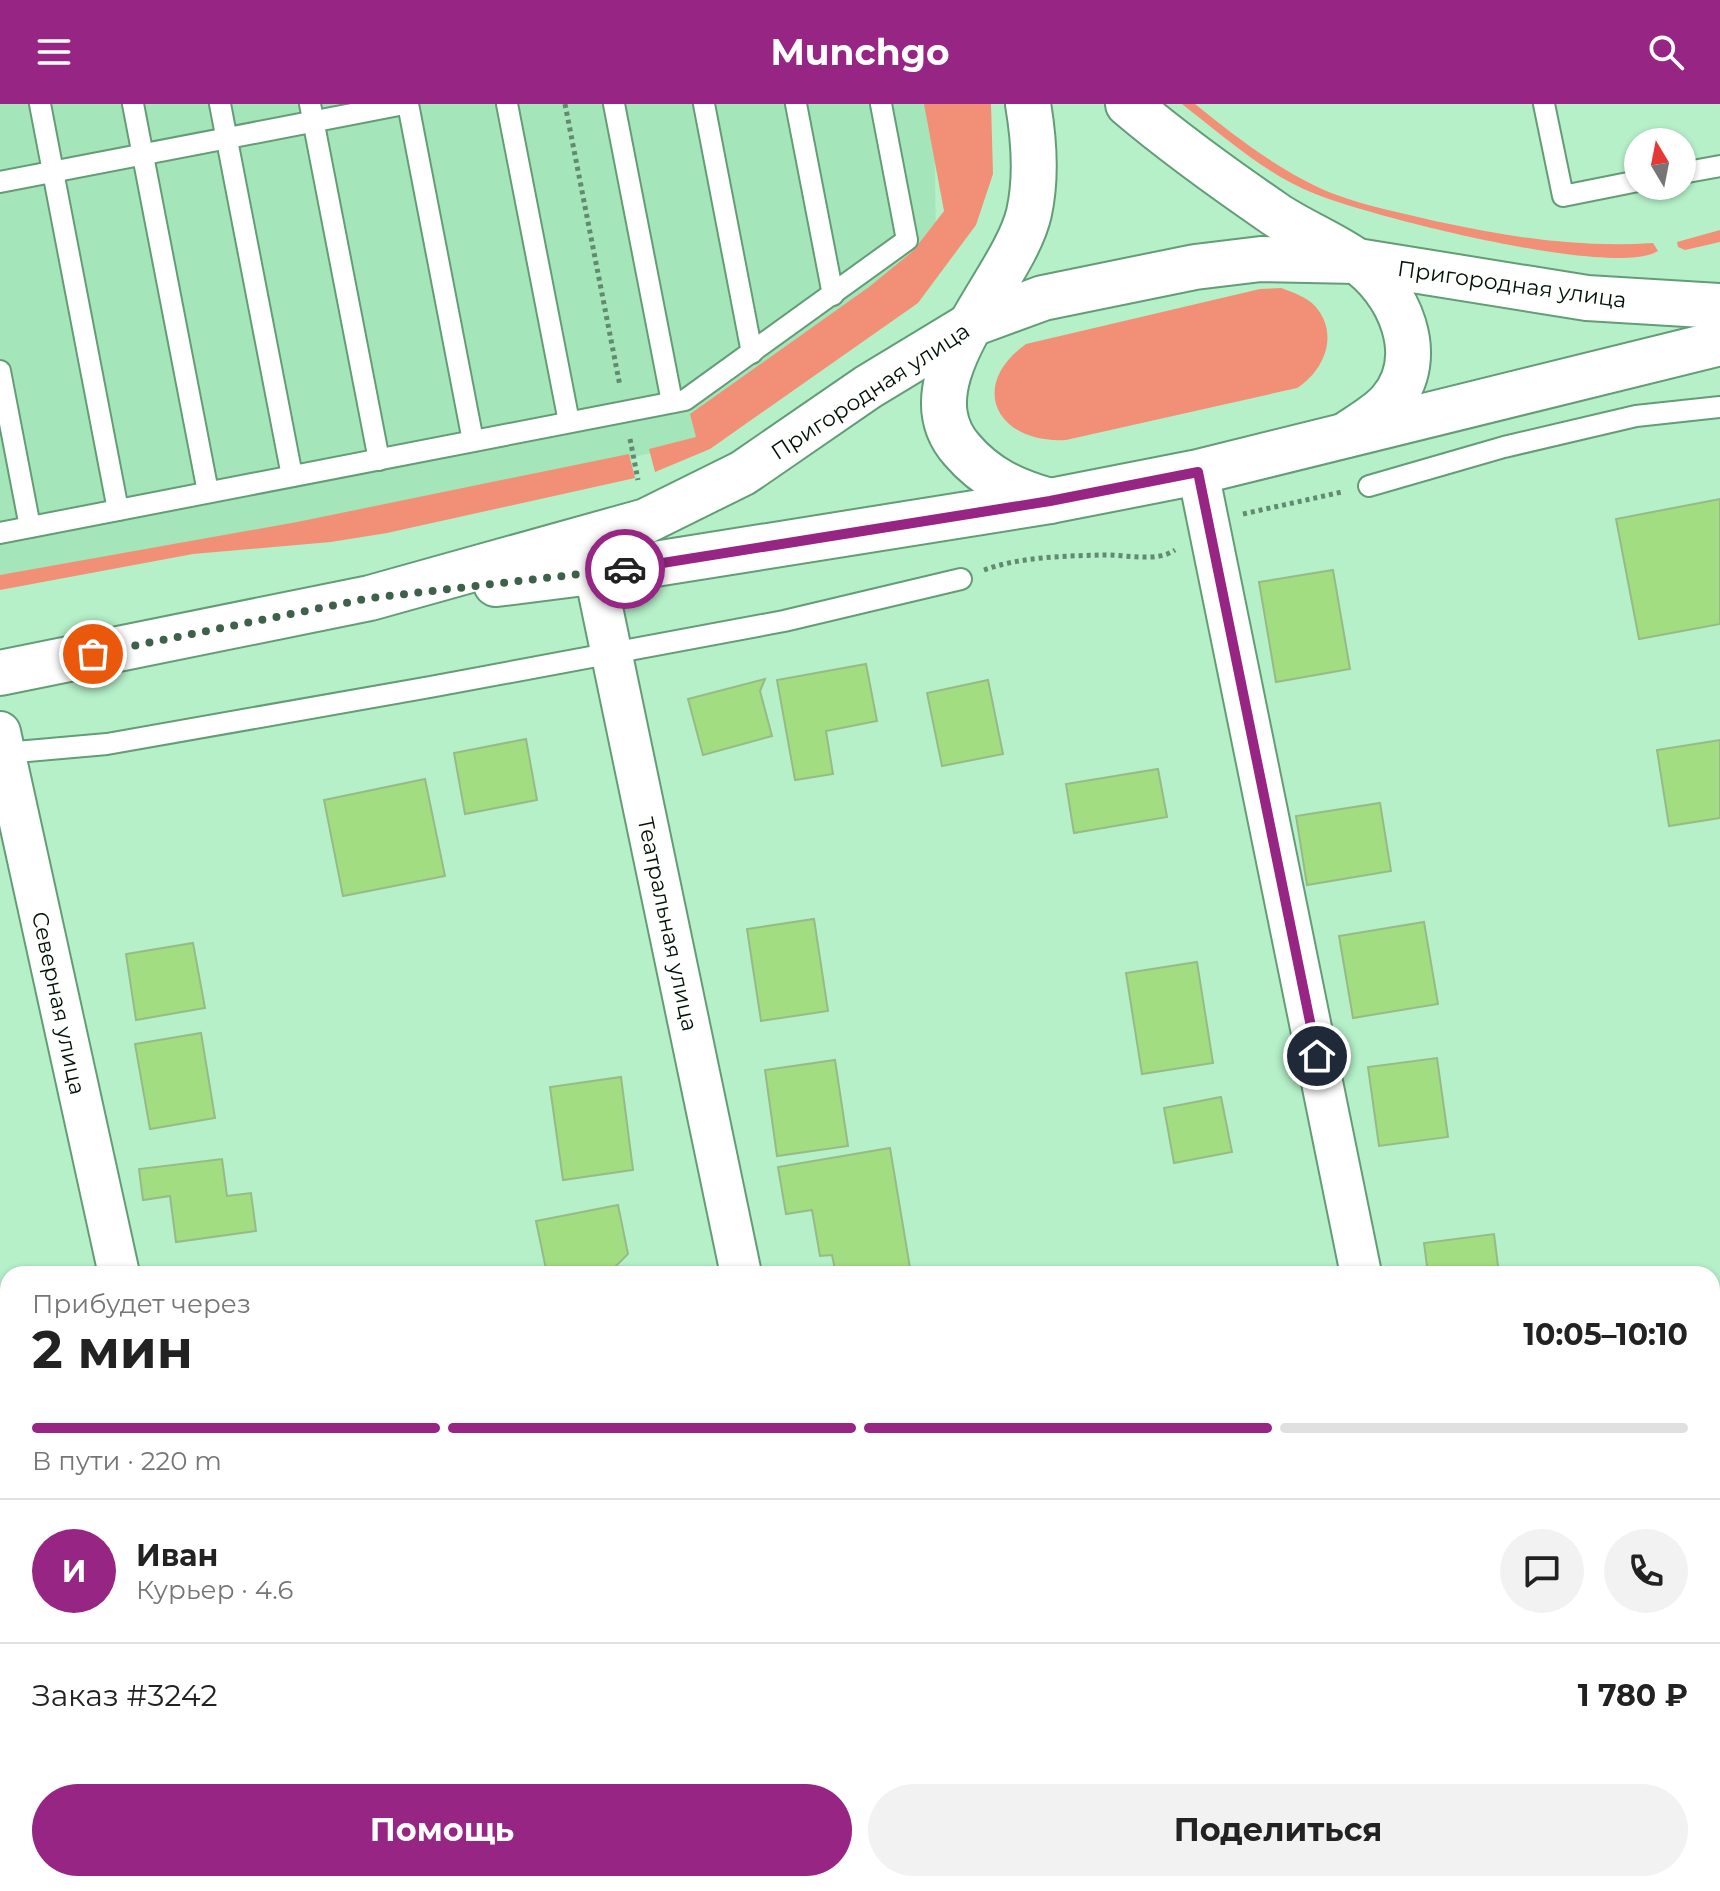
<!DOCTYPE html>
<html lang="ru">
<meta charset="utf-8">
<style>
body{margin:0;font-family:Montserrat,sans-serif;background:#f2f2f2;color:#222;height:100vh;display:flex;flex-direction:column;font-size:30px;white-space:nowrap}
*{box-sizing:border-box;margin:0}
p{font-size:26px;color:#767676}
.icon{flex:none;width:44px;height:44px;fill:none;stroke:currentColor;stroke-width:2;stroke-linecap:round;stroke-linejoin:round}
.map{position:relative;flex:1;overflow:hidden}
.details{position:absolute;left:0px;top:1162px;width:1720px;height:626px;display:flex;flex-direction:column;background:#fff;border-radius:24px 24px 0 0;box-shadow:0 2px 6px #0004}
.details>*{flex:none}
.needle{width:52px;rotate:350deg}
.tools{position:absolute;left:1624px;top:24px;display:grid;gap:16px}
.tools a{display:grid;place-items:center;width:72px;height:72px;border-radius:50%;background:#fff;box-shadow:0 2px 6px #0004;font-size:40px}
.pin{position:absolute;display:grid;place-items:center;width:68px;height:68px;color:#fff;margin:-34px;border:4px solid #fff;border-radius:50%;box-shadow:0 2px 8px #0007}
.courier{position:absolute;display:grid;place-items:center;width:80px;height:80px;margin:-40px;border:6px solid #962584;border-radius:50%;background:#fff;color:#222;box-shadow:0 2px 10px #0007}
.overview em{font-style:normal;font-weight:700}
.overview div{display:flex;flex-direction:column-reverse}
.overview{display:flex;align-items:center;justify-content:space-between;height:136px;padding:0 32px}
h1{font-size:52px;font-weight:700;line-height:60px}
.bar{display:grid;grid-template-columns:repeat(4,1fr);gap:12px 8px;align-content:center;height:96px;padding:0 32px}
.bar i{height:10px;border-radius:6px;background:#e0e0e0}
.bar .selected{background:#962584}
.bar p{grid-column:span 4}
.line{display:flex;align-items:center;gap:20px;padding:0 32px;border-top:2px solid #e0e0e0}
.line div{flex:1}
.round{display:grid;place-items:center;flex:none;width:84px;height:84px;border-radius:42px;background:#f2f2f2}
.cta{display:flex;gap:16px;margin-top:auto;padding:16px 32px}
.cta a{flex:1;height:92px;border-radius:48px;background:#962584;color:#fff;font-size:32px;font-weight:700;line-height:92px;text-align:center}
.cta a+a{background:#f2f2f2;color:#222}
header{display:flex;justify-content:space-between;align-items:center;height:104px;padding:0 32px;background:#962584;color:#fff;font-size:36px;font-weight:700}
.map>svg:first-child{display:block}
</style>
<header><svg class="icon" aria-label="menu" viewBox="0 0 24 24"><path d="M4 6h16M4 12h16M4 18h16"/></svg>Munchgo<svg class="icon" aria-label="search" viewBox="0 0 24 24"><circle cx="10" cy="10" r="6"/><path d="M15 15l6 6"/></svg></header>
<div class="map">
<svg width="1720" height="1787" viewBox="0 0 1720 1787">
<rect width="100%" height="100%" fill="#b5f0c9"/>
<polygon fill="#a4e5ba" points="0,0 934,0 936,148 700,339 0,485"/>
<g fill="#f29077">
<polygon points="924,0 991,0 993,70 976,121 918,199 710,345 655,368 649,345 696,333 690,310 869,183 913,147 944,107"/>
<path d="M1182 0H1195C1237 34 1284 70 1334 90 1366 102 1401 109 1435 117 1509 133 1578 144 1653 139L1658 147C1614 175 1365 111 1313 89 1265 70 1222 31 1182 0Z"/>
<polygon points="1720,126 1720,138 1685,146 1678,143 1677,138"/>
<path d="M1281 184C1292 188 1307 193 1315 202 1340 230 1324 267 1297 284L1066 336C997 340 967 282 1026 240L1260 185Z"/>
<polygon points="629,350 635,374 387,429 331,438 193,450 0,486 0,471 297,418"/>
</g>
<g fill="#a2dd82" stroke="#98ba87" stroke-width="2">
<polygon points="1720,395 1720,520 1639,535 1616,415"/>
<polygon points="1333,466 1350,565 1276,578 1259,478"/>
<polygon points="866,560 877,617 826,627 833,670 795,676 777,576"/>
<polygon points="765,575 760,587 772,632 703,651 688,595"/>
<polygon points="988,576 1003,650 942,662 927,589"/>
<polygon points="526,635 537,696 465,710 454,649"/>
<polygon points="1720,636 1720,714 1669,722 1657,646"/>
<polygon points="1158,665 1167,713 1074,729 1066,680"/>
<polygon points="425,675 445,772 343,792 324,696"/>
<polygon points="1380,699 1391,767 1307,781 1296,712"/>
<polygon points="814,815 828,907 761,917 747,825"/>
<polygon points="1424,818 1438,900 1353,914 1339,832"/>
<polygon points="193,839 205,904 136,916 126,850"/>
<polygon points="1197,858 1213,959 1142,970 1126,869"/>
<polygon points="201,929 215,1014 150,1025 135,940"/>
<polygon points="1437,954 1448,1033 1379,1042 1368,963"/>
<polygon points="835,956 848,1042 777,1052 765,966"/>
<polygon points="621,973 633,1066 563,1076 550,983"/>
<polygon points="1221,993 1232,1048 1174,1059 1164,1004"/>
<polygon points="890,1044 911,1170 836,1170 832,1151 820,1152 812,1106 786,1110 778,1063"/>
<polygon points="222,1055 227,1092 251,1089 256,1127 176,1138 170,1092 143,1096 139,1065"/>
<polygon points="618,1101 628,1150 608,1170 547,1170 536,1117"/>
<polygon points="1494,1130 1499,1170 1428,1170 1424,1139"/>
<polygon points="8,1235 8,1321 0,1323 0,1236"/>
<polygon points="1712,1746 1718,1787 1645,1787 1644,1780 1712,1780"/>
<polygon points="300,1780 370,1780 371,1787 302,1787"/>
<polygon points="755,1780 759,1787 725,1787"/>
<polygon points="929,1780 1012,1780 1013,1787 930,1787"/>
</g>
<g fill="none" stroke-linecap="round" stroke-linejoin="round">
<defs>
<g id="service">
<polyline points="40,0 118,406"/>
<polyline points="133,0 208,388"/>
<polyline points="220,0 292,372"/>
<polyline points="310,0 379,356"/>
<polyline points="408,0 473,337"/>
<polyline points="507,0 569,318"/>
<polyline points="614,0 672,298"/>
<polyline points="704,0 752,249"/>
<polyline points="796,0 833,191"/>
<polyline points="1544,0 1563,92 1638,77"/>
<polyline points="1682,69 1720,62"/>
<polyline points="0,78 404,0"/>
<polyline points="0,267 30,423"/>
<polyline points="1369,382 1504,343 1636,312 1720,303"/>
<polyline points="0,429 685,296 907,136 881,0"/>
<polyline points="5,649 107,640 430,583 784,517 961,475"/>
</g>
<g id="minor">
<polyline points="1198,368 1361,1170"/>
<polyline points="595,470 741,1170"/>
<polyline points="0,628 119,1170"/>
<polyline points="253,1780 254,1787"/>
<polyline points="869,1780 870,1787"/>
<polyline points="1486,1780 1487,1787"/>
</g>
<g id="tertiary">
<path d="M1028 0C1034 35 1037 73 1029 109 1013 179 901 277 962 346 986 374 1014 387 1050 397"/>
<path d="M1128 0C1175 40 1224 75 1275 110 1300 127 1329 138 1355 156 1399 185 1429 253 1390 298 1379 311 1360 321 1346 331"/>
</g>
<g id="primary">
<polyline points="496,480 655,460 1050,397 1198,368 1720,239"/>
<polyline points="0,569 370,494 646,417 743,369 868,283 972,220 1043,194 1195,163 1261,155 1357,157 1587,194 1720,202"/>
</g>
</defs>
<use href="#service" stroke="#649c78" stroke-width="24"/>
<use href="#minor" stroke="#649c78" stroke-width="44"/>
<use href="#tertiary" stroke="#649c78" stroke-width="48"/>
<use href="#primary" stroke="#649c78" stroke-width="48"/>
<g stroke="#628a70" stroke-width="5" stroke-dasharray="4 4" stroke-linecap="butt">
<polyline points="565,0 620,282"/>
<polyline points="630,335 638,376"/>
<polyline points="1243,410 1342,388"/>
<path d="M984 466C1020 453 1063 452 1102 451 1124 450 1156 459 1175 446"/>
</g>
<use href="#service" stroke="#fff" stroke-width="20"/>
<use href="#minor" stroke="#fff" stroke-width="40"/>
<use href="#tertiary" stroke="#fff" stroke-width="44"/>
<use href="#primary" stroke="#fff" stroke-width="44"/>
</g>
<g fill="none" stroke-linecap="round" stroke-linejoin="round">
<polyline stroke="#3f604a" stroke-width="8" stroke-dasharray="0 14.4" points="93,550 370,494 625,465"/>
<polyline stroke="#962584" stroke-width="10" points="625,465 1050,397 1198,368 1317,952"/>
</g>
<g text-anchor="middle" stroke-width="7" stroke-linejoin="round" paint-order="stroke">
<g font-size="22" fill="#001206" stroke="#fff">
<text transform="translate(1512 180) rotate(8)" y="8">Пригородная улица</text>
<text transform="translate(870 287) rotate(-33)" y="8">Пригородная улица</text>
<text transform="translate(668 820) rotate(78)" y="8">Театральная улица</text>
<text transform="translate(59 899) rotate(78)" y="8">Северная улица</text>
</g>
</g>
</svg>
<div class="tools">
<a><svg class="needle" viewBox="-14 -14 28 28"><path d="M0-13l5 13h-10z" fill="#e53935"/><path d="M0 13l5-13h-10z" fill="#767676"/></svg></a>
</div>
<div class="pin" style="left:93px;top:550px;background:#ea580c"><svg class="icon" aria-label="bag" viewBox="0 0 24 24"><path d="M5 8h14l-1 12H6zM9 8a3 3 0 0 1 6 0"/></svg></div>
<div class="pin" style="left:1317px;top:952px;background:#1f2937"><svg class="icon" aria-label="home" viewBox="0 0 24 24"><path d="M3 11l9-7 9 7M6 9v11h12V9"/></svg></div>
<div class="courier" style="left:625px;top:465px"><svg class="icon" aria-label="car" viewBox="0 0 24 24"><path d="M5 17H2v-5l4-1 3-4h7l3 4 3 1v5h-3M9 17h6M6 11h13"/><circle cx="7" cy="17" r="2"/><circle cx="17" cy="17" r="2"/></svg></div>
<section class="details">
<div class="overview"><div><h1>2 мин</h1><p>Прибудет через</p></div><em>10:05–10:10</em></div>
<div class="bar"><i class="selected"></i><i class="selected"></i><i class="selected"></i><i></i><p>В пути · 220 m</p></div>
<div class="line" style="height:144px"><b class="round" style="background:#962584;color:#fff">И</b><div><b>Иван</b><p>Курьер · 4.6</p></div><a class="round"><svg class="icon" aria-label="chat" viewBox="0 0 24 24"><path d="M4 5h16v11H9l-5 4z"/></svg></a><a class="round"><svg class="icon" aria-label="phone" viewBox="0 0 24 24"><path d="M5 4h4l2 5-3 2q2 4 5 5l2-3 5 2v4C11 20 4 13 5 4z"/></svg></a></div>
<div class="line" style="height:104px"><div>Заказ #3242</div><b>1 780 ₽</b></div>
<div class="cta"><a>Помощь</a><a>Поделиться</a></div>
</section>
</div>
